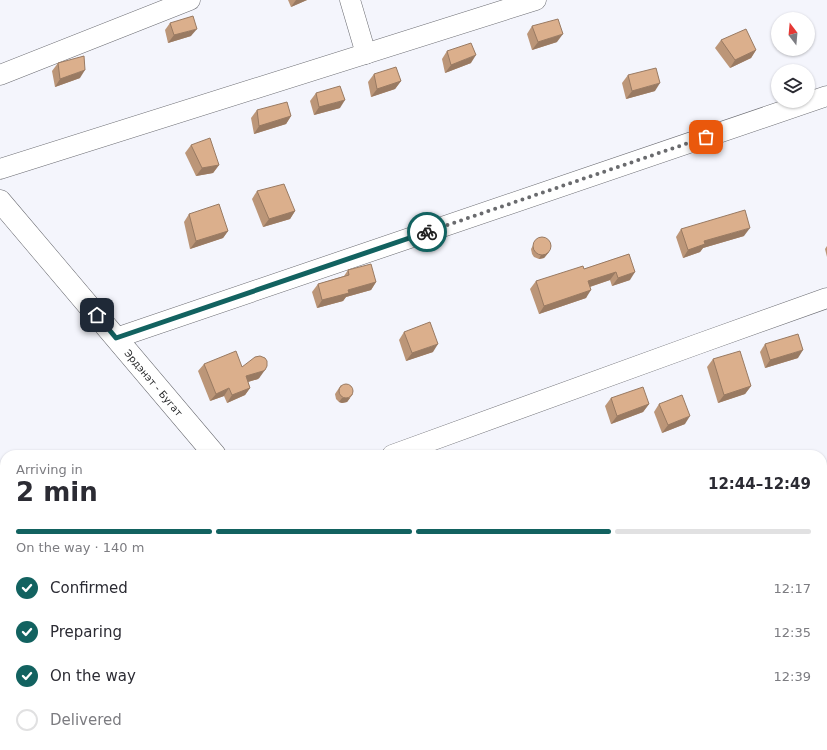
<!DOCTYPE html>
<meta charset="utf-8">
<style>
body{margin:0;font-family:"DejaVu Sans",sans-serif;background:#f2f2f3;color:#2b2b33;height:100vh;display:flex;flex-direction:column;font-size:15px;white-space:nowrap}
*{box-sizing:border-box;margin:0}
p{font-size:13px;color:#7c7c81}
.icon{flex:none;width:22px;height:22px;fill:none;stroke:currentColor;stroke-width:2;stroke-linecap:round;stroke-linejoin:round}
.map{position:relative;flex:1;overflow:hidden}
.drawer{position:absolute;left:0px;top:450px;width:827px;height:300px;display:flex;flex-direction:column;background:#fff;border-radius:16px 16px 0 0;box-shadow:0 1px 3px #0004}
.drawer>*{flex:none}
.needle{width:26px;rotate:344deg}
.tools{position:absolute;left:771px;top:12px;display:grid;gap:8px}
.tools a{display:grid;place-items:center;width:44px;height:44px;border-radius:50%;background:#fff;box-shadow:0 1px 3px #0004;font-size:20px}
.pin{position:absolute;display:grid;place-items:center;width:34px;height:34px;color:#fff;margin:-17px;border-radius:8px;box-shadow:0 2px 6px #0006}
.courier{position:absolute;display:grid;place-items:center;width:40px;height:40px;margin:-20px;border:3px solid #126260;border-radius:50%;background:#fff;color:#222;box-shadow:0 1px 5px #0007}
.head em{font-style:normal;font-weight:600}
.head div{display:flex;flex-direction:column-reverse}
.head{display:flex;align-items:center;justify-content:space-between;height:68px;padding:0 16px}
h1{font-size:26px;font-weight:600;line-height:30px}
.bar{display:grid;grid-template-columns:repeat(4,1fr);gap:6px 4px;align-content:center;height:48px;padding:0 16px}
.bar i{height:5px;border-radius:3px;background:#e1e1e2}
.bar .selected{background:#126260}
.bar p{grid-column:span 4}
ol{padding:0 16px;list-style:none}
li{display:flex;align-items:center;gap:12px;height:44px}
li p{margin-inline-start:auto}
li .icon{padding:4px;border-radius:50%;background:#126260;color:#fff;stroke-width:4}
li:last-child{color:#7c7c81}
li i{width:22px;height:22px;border:2px solid #e1e1e2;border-radius:50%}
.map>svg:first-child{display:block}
</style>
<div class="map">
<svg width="827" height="750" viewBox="0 0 827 750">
<rect width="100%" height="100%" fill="#f4f5fc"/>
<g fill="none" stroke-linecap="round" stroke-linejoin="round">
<defs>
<g id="street">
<polyline points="350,0 366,54"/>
<polyline points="0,75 190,0"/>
<polyline points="0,169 536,0"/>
<polyline points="116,338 827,96"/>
<polyline points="392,455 698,344 827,298"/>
<polyline points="822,519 827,518"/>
</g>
<g id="secondary">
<path id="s1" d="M0 201 215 455"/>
<polyline points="455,745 459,750"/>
</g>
</defs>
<use href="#street" stroke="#6a6b71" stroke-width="21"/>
<use href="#secondary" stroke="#6a6b71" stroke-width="23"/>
<polyline stroke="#b3b4b9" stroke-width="2.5" stroke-dasharray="4 2" stroke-linecap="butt" points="0,544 5,542"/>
<use href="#street" stroke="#fff" stroke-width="20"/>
<use href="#secondary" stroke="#fff" stroke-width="22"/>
</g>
<g fill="#bc9678">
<polygon points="288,0 307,0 291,7"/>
<polygon points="170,23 191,36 168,43 165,30"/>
<polygon points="532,26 557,42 532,50 527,34"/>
<polygon points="721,40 756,50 751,58 730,68 715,48"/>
<polygon points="447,51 471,63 445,73 442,59"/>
<polygon points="58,63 80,78 55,87 52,71"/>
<polygon points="374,74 401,81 395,89 371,97 368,82"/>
<polygon points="628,75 655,91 626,99 622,83"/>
<polygon points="316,93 340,108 314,115 310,101"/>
<polygon points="257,110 291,116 286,124 254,134 251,118"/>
<polygon points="191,145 219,165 213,173 196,176 185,153"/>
<polygon points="257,191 295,211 290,219 263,227 252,199"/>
<polygon points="189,214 228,231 223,238 190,249 184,222"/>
<polygon points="681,229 744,236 703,248 700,252 683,258 676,237"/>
<polygon points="535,242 549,252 544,258 539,259 534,257 532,254 531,249"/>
<polygon points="827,246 827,257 825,249"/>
<polygon points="629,254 630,280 612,286 610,280 590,287 586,298 539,314 530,289 536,281 584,269"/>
<polygon points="348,270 376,282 371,290 346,297 343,301 317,308 312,292 318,284 344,276"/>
<polygon points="404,332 433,352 406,361 399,340"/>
<polygon points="765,344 798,358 765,368 760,352"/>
<polygon points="713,359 751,386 745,394 718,403 707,367"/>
<polygon points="204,364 242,367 260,377 258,379 248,382 250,388 245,395 227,403 224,396 210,401 198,371"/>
<polygon points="341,385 353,394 347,402 342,403 339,402 336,399 335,394"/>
<polygon points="611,398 649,404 643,412 611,424 605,406"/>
<polygon points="659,404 685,424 662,433 654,412"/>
<polygon points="559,745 592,745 589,750 560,750 558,746"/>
</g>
<g fill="#997a62">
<polygon points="296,0 307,0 291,7"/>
<polygon points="197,29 191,36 168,43 174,35"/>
<polygon points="563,34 557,42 532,50 538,42"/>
<polygon points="756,50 751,58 730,68 735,60"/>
<polygon points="476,55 471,63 445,73 451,65"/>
<polygon points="85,70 80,78 55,87 60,79"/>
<polygon points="401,81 395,89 371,97 377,89"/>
<polygon points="660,83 655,91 626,99 632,91"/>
<polygon points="345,100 340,108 314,115 319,107"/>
<polygon points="291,116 286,124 254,134 259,126"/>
<polygon points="219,165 213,173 196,176 202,168"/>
<polygon points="295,211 290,219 263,227 269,219"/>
<polygon points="750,228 744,236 703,248 700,252 683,258 688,250 704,241"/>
<polygon points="228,231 223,238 190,249 196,241"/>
<polygon points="549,252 544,258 539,259 541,255"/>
<polygon points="616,272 610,280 583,289 588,281"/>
<polygon points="635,272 630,280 612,286 618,278"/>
<polygon points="376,282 371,290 346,297 343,301 317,308 322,300 348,290"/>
<polygon points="591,290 586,298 539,314 544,306"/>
<polygon points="438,344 433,352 406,361 412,353"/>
<polygon points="803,350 798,358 765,368 770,360"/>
<polygon points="265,370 260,377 258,379 241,384 246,376"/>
<polygon points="751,386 745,394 718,403 724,395"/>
<polygon points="229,388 224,396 210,401 216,394"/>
<polygon points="250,388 245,395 227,403 232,395"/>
<polygon points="342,398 350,398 347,402 342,403 339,402"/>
<polygon points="649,404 643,412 611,424 617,416"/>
<polygon points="690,416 685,424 662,433 668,425"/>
<polygon points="592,745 589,750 582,750"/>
</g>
<g fill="#dbaf8c" stroke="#997a62">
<polygon points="193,16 197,29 174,35 170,23"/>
<polygon points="558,19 563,34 538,42 532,26"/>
<polygon points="746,29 756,50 735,60 721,40"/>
<polygon points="471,43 476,55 451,65 447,51"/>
<polygon points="84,56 85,70 60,79 58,63"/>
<polygon points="396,67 401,81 377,89 374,74"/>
<polygon points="656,68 660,83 632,91 628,75"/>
<polygon points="340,86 345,100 319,107 316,93"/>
<polygon points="287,102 291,116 259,126 257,110"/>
<polygon points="210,138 219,165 202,168 191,145"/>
<polygon points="284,184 295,211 269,219 257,191"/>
<polygon points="219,204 228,231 196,241 189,214"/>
<polygon points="745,210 750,228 704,241 705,244 688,250 681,229"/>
<circle cx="542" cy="246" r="9"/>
<polygon points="629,254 635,272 618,278 616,272 588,281 591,290 544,306 536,281 583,266 584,269"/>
<polygon points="371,264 376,282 348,290 349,293 322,300 318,284 349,275 348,270"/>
<polygon points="430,322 438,344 412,353 404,332"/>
<polygon points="798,334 803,350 770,360 765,344"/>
<polygon points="236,351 242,367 255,357 260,356 265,358 267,361 267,366 265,370 263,371 246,376 250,388 232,395 229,388 216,394 204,364"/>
<polygon points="740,351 751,386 724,395 713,359"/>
<circle cx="346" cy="391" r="7"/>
<polygon points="643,387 649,404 617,416 611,398"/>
<polygon points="682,395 690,416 668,425 659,404"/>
<polygon points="567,745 592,745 582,750 569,750"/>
</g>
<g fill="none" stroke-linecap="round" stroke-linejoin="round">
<polyline stroke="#6a6b6e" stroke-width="4" stroke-dasharray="0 7.2" points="427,232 706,137"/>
<polyline stroke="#126260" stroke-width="5" points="97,315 116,338 427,232"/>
</g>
<g text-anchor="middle" stroke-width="3" stroke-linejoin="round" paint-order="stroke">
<g font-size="10" fill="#1f2022" stroke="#f4f5fc">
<text dy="4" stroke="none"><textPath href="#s1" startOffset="238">Эрдэнэт - Бугат</textPath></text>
</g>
</g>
</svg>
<div class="tools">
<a><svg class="needle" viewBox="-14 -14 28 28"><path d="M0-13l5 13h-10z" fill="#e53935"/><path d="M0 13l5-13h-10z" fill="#7c7c81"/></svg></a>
<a><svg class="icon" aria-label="layers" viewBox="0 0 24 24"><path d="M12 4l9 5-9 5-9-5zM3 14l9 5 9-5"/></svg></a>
</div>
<div class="pin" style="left:706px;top:137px;background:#ea580c"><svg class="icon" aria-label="bag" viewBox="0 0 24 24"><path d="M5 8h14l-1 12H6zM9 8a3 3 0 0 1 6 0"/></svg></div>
<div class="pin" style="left:97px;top:315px;background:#1f2937"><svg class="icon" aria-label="home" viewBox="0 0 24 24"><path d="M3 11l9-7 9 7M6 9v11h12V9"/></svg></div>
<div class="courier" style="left:427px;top:232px"><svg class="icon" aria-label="bike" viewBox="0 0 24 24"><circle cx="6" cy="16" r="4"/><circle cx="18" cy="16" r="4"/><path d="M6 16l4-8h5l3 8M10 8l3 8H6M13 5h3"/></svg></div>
<section class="drawer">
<div class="head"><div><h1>2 min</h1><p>Arriving in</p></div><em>12:44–12:49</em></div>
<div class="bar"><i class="selected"></i><i class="selected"></i><i class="selected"></i><i></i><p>On the way · 140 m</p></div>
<ol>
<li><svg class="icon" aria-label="check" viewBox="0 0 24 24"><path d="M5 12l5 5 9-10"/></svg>Confirmed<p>12:17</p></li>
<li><svg class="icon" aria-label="check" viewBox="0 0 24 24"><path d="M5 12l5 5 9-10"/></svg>Preparing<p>12:35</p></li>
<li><svg class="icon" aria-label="check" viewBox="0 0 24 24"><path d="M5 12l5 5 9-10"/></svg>On the way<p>12:39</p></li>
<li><i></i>Delivered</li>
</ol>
</section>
</div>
